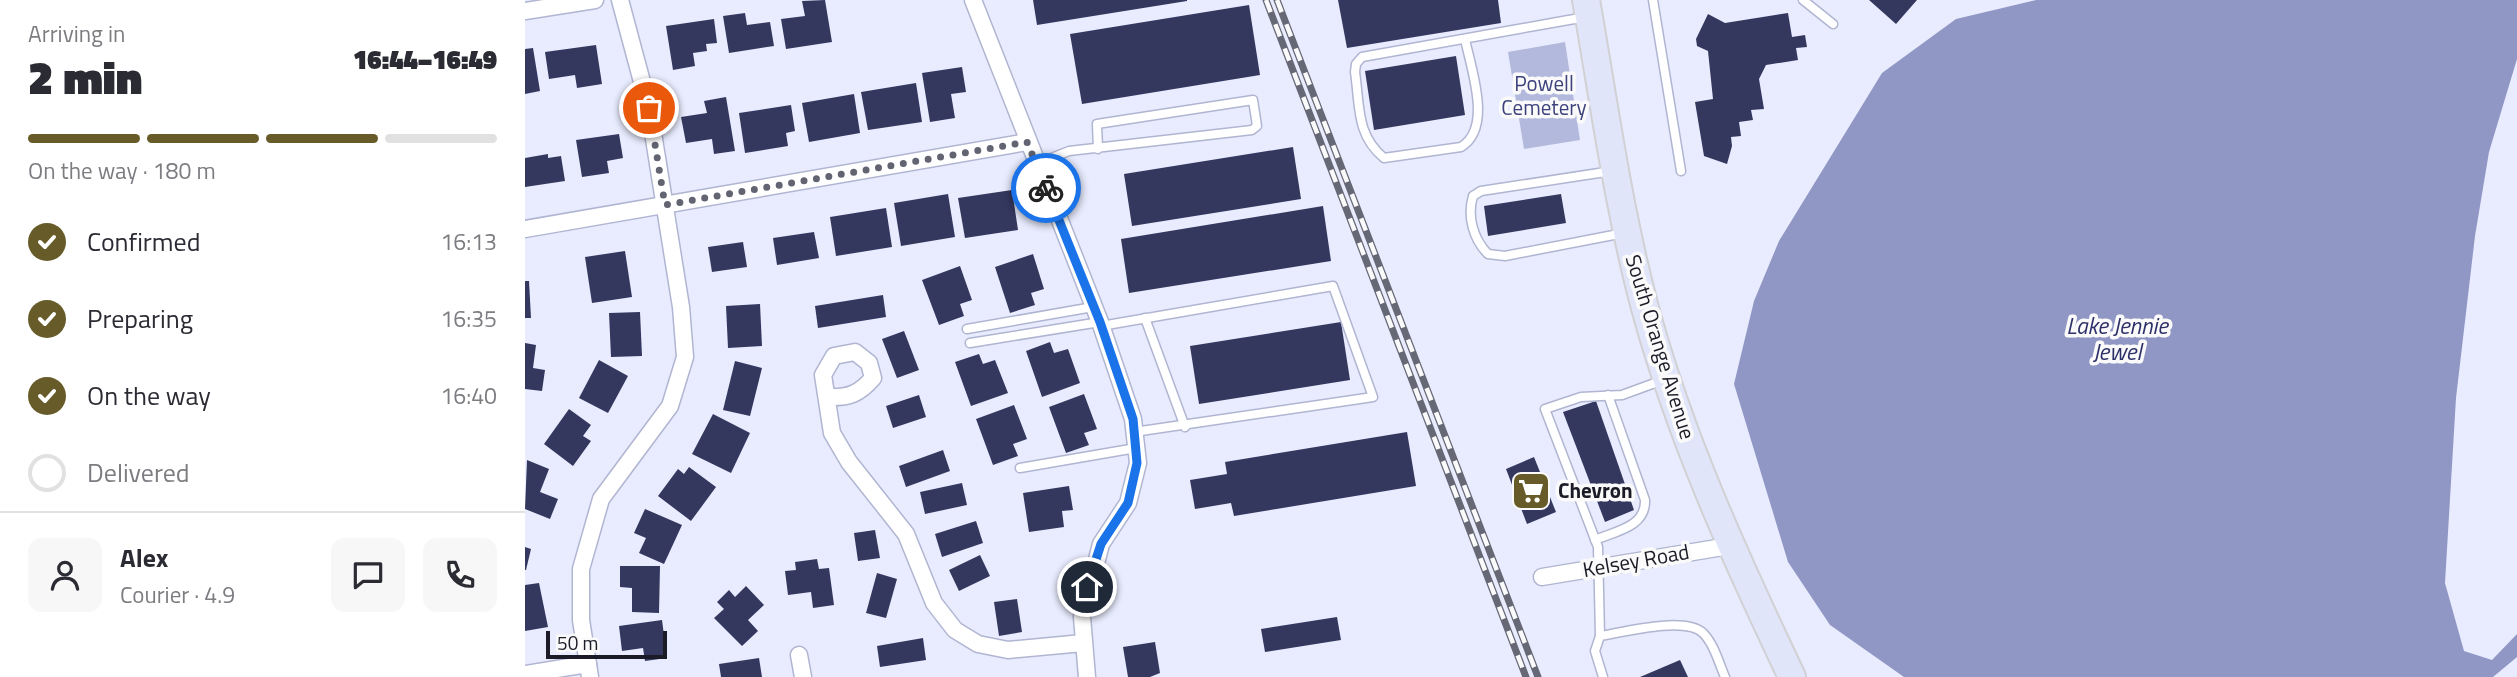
<!DOCTYPE html>
<meta charset="utf-8">
<style>
body{margin:0;font-family:"Titillium Web",sans-serif;background:#f7f7f7;color:#2b2b33;height:100vh;display:flex;flex-direction:column;font-size:26px;white-space:nowrap}
*{box-sizing:border-box;margin:0}
p{font-size:23px;color:#7c7c81}
.icon{flex:none;width:38px;height:38px;fill:none;stroke:currentColor;stroke-width:2;stroke-linecap:round;stroke-linejoin:round}
.map{position:relative;flex:1;overflow:hidden}
.drawer{display:flex;flex-direction:column;background:#fff;width:525px}
.drawer>*{flex:none}
.scale{position:absolute;left:21px;bottom:18px;width:121px;box-sizing:border-box;padding-left:7px;border:4px solid #1a1b26;border-top:0;font-size:19px;line-height:24px;white-space:nowrap;color:#1a1b26;-webkit-text-stroke:5px #fafafa;paint-order:stroke}
.pin{position:absolute;display:grid;place-items:center;width:60px;height:60px;color:#fff;margin:-30px;border:4px solid #fff;border-radius:50%;box-shadow:0 2px 7px #0007}
.courier{position:absolute;display:grid;place-items:center;width:70px;height:70px;margin:-35px;border:5px solid #1a73e8;border-radius:50%;background:#fff;color:#222;box-shadow:0 2px 9px #0007}
.summary em{font-style:normal;font-weight:800}
.summary div{display:flex;flex-direction:column-reverse}
.summary{display:flex;align-items:center;justify-content:space-between;height:119px;padding:0 28px}
h1{font-size:46px;font-weight:800;line-height:52px}
.bar{display:grid;grid-template-columns:repeat(4,1fr);gap:10px 7px;align-content:center;height:84px;padding:0 28px}
.bar i{height:9px;border-radius:5px;background:#e1e1e2}
.bar .selected{background:#675c29}
.bar p{grid-column:span 4}
.line{display:flex;align-items:center;gap:18px;padding:0 28px;border-top:2px solid #e1e1e2}
.line div{flex:1}
.round{display:grid;place-items:center;flex:none;width:74px;height:74px;border-radius:14px;background:#f7f7f7}
ol{padding:0 28px;list-style:none}
li{display:flex;align-items:center;gap:21px;height:77px}
li p{margin-inline-start:auto}
li .icon{padding:7px;border-radius:50%;background:#675c29;color:#fff;stroke-width:4}
li:last-child{color:#7c7c81}
li i{width:38px;height:38px;border:4px solid #e1e1e2;border-radius:50%}
main{display:flex;flex:1;min-height:0}
.map>svg:first-child{display:block}
</style>
<main>
<section class="drawer">
<div class="summary"><div><h1>2 min</h1><p>Arriving in</p></div><em>16:44–16:49</em></div>
<div class="bar"><i class="selected"></i><i class="selected"></i><i class="selected"></i><i></i><p>On the way · 180 m</p></div>
<ol>
<li><svg class="icon" aria-label="check" viewBox="0 0 24 24"><path d="M5 12l5 5 9-10"/></svg>Confirmed<p>16:13</p></li>
<li><svg class="icon" aria-label="check" viewBox="0 0 24 24"><path d="M5 12l5 5 9-10"/></svg>Preparing<p>16:35</p></li>
<li><svg class="icon" aria-label="check" viewBox="0 0 24 24"><path d="M5 12l5 5 9-10"/></svg>On the way<p>16:40</p></li>
<li><i></i>Delivered</li>
</ol>
<div class="line" style="height:126px"><a class="round"><svg class="icon" aria-label="person" viewBox="0 0 24 24"><circle cx="12" cy="8" r="4"/><path d="M4 21q1-7 8-7t8 7"/></svg></a><div><b>Alex</b><p>Courier · 4.9</p></div><a class="round"><svg class="icon" aria-label="chat" viewBox="0 0 24 24"><path d="M4 5h16v11H9l-5 4z"/></svg></a><a class="round"><svg class="icon" aria-label="phone" viewBox="0 0 24 24"><path d="M5 4h4l2 5-3 2q2 4 5 5l2-3 5 2v4C11 20 4 13 5 4z"/></svg></a></div>
</section>
<div class="map">
<svg width="1992" height="677" viewBox="0 0 1992 677">
<rect width="100%" height="100%" fill="#e9ecfe"/>
<polygon fill="#b3b9dc" points="1040,42 1055,140 999,149 983,52"/>
<polygon fill="#9097c4" points="1511,0 1992,0 1992,59 1964,152 1950,236 1931,398 1920,583 1939,651 1967,660 1992,634 1992,657 1968,677 1379,677 1305,625 1263,562 1209,384 1229,301 1254,241 1357,73 1431,19"/>
<g fill="#34385f">
<polygon points="300,0 307,42 261,49 256,19 280,16 277,1"/>
<polygon points="508,0 662,0 662,1 512,25"/>
<polygon points="813,0 973,0 976,23 822,48"/>
<polygon points="1344,0 1392,0 1371,24"/>
<polygon points="724,5 735,75 557,104 545,34"/>
<polygon points="220,13 222,25 245,22 249,46 204,53 198,16"/>
<polygon points="1263,13 1267,37 1280,35 1282,47 1271,48 1273,60 1241,65 1234,79 1239,109 1226,110 1228,120 1214,122 1216,136 1206,137 1207,146 1202,164 1179,156 1170,102 1188,99 1183,51 1172,46 1171,39 1183,14 1200,23"/>
<polygon points="189,19 192,43 181,44 182,51 168,53 170,66 148,70 141,26"/>
<polygon points="71,45 77,84 52,88 50,75 24,79 20,52"/>
<polygon points="8,48 15,91 0,94 0,49"/>
<polygon points="931,56 940,115 849,130 840,71"/>
<polygon points="437,67 441,92 426,94 430,118 405,122 397,73"/>
<polygon points="391,83 397,122 343,130 336,92"/>
<polygon points="329,94 335,133 284,142 277,103"/>
<polygon points="201,97 210,151 189,154 187,139 161,143 156,117 182,113 179,101"/>
<polygon points="266,105 270,131 261,133 263,146 220,153 214,113"/>
<polygon points="94,134 98,158 82,161 84,173 57,177 51,140"/>
<polygon points="768,147 776,199 607,226 599,174"/>
<polygon points="23,154 23,158 36,156 40,181 0,187 0,158"/>
<polygon points="487,190 493,230 440,238 433,198"/>
<polygon points="423,194 430,237 376,246 369,203"/>
<polygon points="1036,194 1041,223 963,236 959,206"/>
<polygon points="798,206 806,261 604,293 596,239"/>
<polygon points="361,208 367,247 311,256 305,217"/>
<polygon points="289,232 294,258 252,265 248,238"/>
<polygon points="218,242 222,267 187,272 183,247"/>
<polygon points="100,251 107,297 67,303 60,257"/>
<polygon points="508,254 519,289 506,293 510,305 485,313 470,267"/>
<polygon points="435,266 447,300 435,304 439,316 414,325 397,280"/>
<polygon points="0,281 4,281 6,318 0,318"/>
<polygon points="358,295 361,317 293,328 290,306"/>
<polygon points="235,304 237,346 203,348 201,306"/>
<polygon points="115,312 117,356 86,357 84,313"/>
<polygon points="816,322 825,380 674,404 665,346"/>
<polygon points="379,331 394,370 372,378 357,339"/>
<polygon points="525,342 529,353 543,349 555,383 517,397 501,351"/>
<polygon points="0,343 11,345 8,368 20,370 17,391 0,389"/>
<polygon points="454,354 458,364 470,360 483,393 446,406 430,362"/>
<polygon points="74,360 103,376 83,413 54,398"/>
<polygon points="210,361 237,368 225,416 198,410"/>
<polygon points="559,394 572,429 559,433 564,445 541,453 524,407"/>
<polygon points="394,395 401,417 368,428 361,406"/>
<polygon points="1071,401 1109,510 1080,522 1038,412"/>
<polygon points="489,405 502,439 488,444 493,456 468,465 451,419"/>
<polygon points="44,409 66,425 58,436 66,441 48,466 19,444"/>
<polygon points="188,414 225,433 206,473 167,454"/>
<polygon points="882,432 891,486 709,516 706,503 670,509 665,480 702,474 700,462"/>
<polygon points="418,450 425,471 381,487 374,466"/>
<polygon points="1009,457 1031,512 1002,524 981,469"/>
<polygon points="2,460 24,469 15,492 33,499 25,519 0,509"/>
<polygon points="164,467 191,487 166,521 133,496 153,469 159,474"/>
<polygon points="437,483 442,505 400,514 395,492"/>
<polygon points="544,486 548,510 537,511 539,527 504,532 498,493"/>
<polygon points="120,509 157,525 139,564 114,553 121,538 109,533"/>
<polygon points="451,521 458,543 417,557 410,534"/>
<polygon points="350,530 355,558 333,561 329,533"/>
<polygon points="0,547 6,549 1,570 0,570"/>
<polygon points="455,555 465,576 434,591 424,570"/>
<polygon points="292,559 294,569 304,568 309,605 288,608 286,592 263,595 260,571 271,570 270,562"/>
<polygon points="95,566 135,566 134,613 107,612 107,588 95,587"/>
<polygon points="352,573 372,579 361,618 341,613"/>
<polygon points="14,583 23,627 0,631 0,585"/>
<polygon points="221,586 239,605 223,620 233,631 217,646 189,618 199,609 192,602 204,590 210,597"/>
<polygon points="492,599 497,632 474,636 469,602"/>
<polygon points="812,617 816,640 740,652 736,629"/>
<polygon points="137,620 142,658 120,661 118,648 97,651 94,626"/>
<polygon points="398,638 401,660 355,667 352,646"/>
<polygon points="630,642 635,673 625,677 603,677 598,647"/>
<polygon points="234,658 237,677 196,677 194,664"/>
<polygon points="1155,660 1163,677 1115,677"/>
</g>
<g fill="none" stroke-linecap="round" stroke-linejoin="round">
<defs>
<g id="service">
<polyline points="1128,0 1156,171"/>
<polyline points="1278,0 1308,24"/>
<path d="M940 39C946 69 968 128 936 147L859 158C831 135 835 106 830 72L831 64 837 57 1038 21 1061 17"/>
<polyline points="511,164 544,151 727,130 732,126 728,100 572,124 573,149"/>
<path d="M1087 171 956 191 948 196C942 216 948 239 963 254L980 256 1099 233"/>
<polyline points="620,318 660,427"/>
<polyline points="576,326 808,286 848,397 609,432"/>
<polyline points="442,329 568,307"/>
<polyline points="445,343 575,322"/>
<polyline points="495,468 611,448"/>
<path d="M1070 540C1091 531 1121 527 1120 500L1083 395"/>
<path d="M1075 636C1099 632 1160 616 1178 633 1189 644 1194 663 1200 677"/>
<polyline points="1078,677 1070,651 1075,636 1073,547 1020,409 1056,397 1097,395 1138,380"/>
</g>
<g id="minor">
<polyline points="448,0 575,322 608,419 613,463 603,503 576,544 557,617 562,677"/>
<polyline points="0,11 70,0"/>
<polyline points="0,229 502,142"/>
<path d="M302 397C324 398 334 394 348 378L344 363 330 352 309 356 298 375 307 433 324 462 381 534 409 603 430 630 453 644 483 650 558 643"/>
<polyline points="1017,577 1204,546"/>
<polyline points="274,655 278,677"/>
<polyline points="0,674 63,664"/>
<polyline points="65,677 56,620 56,569 76,499 145,406 160,357 156,307 124,108 95,0"/>
</g>
<path id="primary" d="M1061 0C1079 103 1093 207 1120 308 1155 437 1210 557 1267 677"/>
</defs>
<use href="#service" stroke="#b0b5d1" stroke-width="11"/>
<use href="#minor" stroke="#b0b5d1" stroke-width="19"/>
<use href="#primary" stroke="#d1d1d4" stroke-width="30"/>
<use href="#service" stroke="#fff" stroke-width="8"/>
<use href="#minor" stroke="#fff" stroke-width="16"/>
<use href="#primary" stroke="#e1e5fa" stroke-width="26"/>
<defs>
<g id="rail">
<polyline points="741,0 1001,677"/>
<polyline points="752,0 1013,677"/>
</g>
</defs>
<use href="#rail" stroke="#666875" stroke-width="7"/>
<use href="#rail" stroke="#fafafa" stroke-width="4.5" stroke-dasharray="13" stroke-linecap="butt"/>
</g>
<g fill="none" stroke-linecap="round" stroke-linejoin="round">
<polyline stroke="#626472" stroke-width="7" stroke-dasharray="0 12.6" points="124,108 140,205 502,142 521,188"/>
<polyline stroke="#1a73e8" stroke-width="9" points="521,188 575,322 608,419 612,463 603,503 576,544 562,587"/>
</g>
<defs>
<symbol id="supermarket-square" viewBox="-11 -11 22 22"><rect x="-9" y="-9" width="18" height="18" rx="4" fill="#675c29" stroke="#fafafa"/><path d="M-6-5.5h2.5l.6 2H6L4.5 2H-2.5L-4.4-4H-6ZM-1.5 3.2a1.3 1.3 0 1 0 .1 0ZM3 3.2a1.3 1.3 0 1 0 .1 0Z" fill="#fff"/></symbol>
</defs>
<g fill-rule="evenodd">
<use href="#supermarket-square" x="984" y="469" width="44" height="44"/>
</g>
<g text-anchor="middle" stroke-width="7" stroke-linejoin="round" paint-order="stroke">
<g font-size="21" fill="#3d427c" stroke="#fafafa">
<text x="1019" y="91">Powell<tspan x="1019" dy="24">Cemetery</tspan></text>
</g>
<g font-size="21" fill="#1a1b26" stroke="#fafafa">
<text transform="translate(1135 347) rotate(73)" y="7">South Orange Avenue</text>
<text transform="translate(1111 561) rotate(-10)" y="7">Kelsey Road</text>
</g>
<g font-size="21" font-weight="bold" fill="#1a1b26" stroke="#fafafa" text-anchor="start">
<text x="1033" y="498">Chevron</text>
</g>
<g font-size="23" font-style="italic" fill="#2d3068" stroke="#fafafa">
<text x="1592" y="334">Lake Jennie<tspan x="1592" dy="26">Jewel</tspan></text>
</g>
</g>
</svg>
<div class="scale">50 m</div>
<div class="pin" style="left:124px;top:108px;background:#ea580c"><svg class="icon" aria-label="bag" viewBox="0 0 24 24"><path d="M5 8h14l-1 12H6zM9 8a3 3 0 0 1 6 0"/></svg></div>
<div class="pin" style="left:562px;top:587px;background:#1f2937"><svg class="icon" aria-label="home" viewBox="0 0 24 24"><path d="M3 11l9-7 9 7M6 9v11h12V9"/></svg></div>
<div class="courier" style="left:521px;top:188px"><svg class="icon" aria-label="bike" viewBox="0 0 24 24"><circle cx="6" cy="16" r="4"/><circle cx="18" cy="16" r="4"/><path d="M6 16l4-8h5l3 8M10 8l3 8H6M13 5h3"/></svg></div>
</div>
</main>
